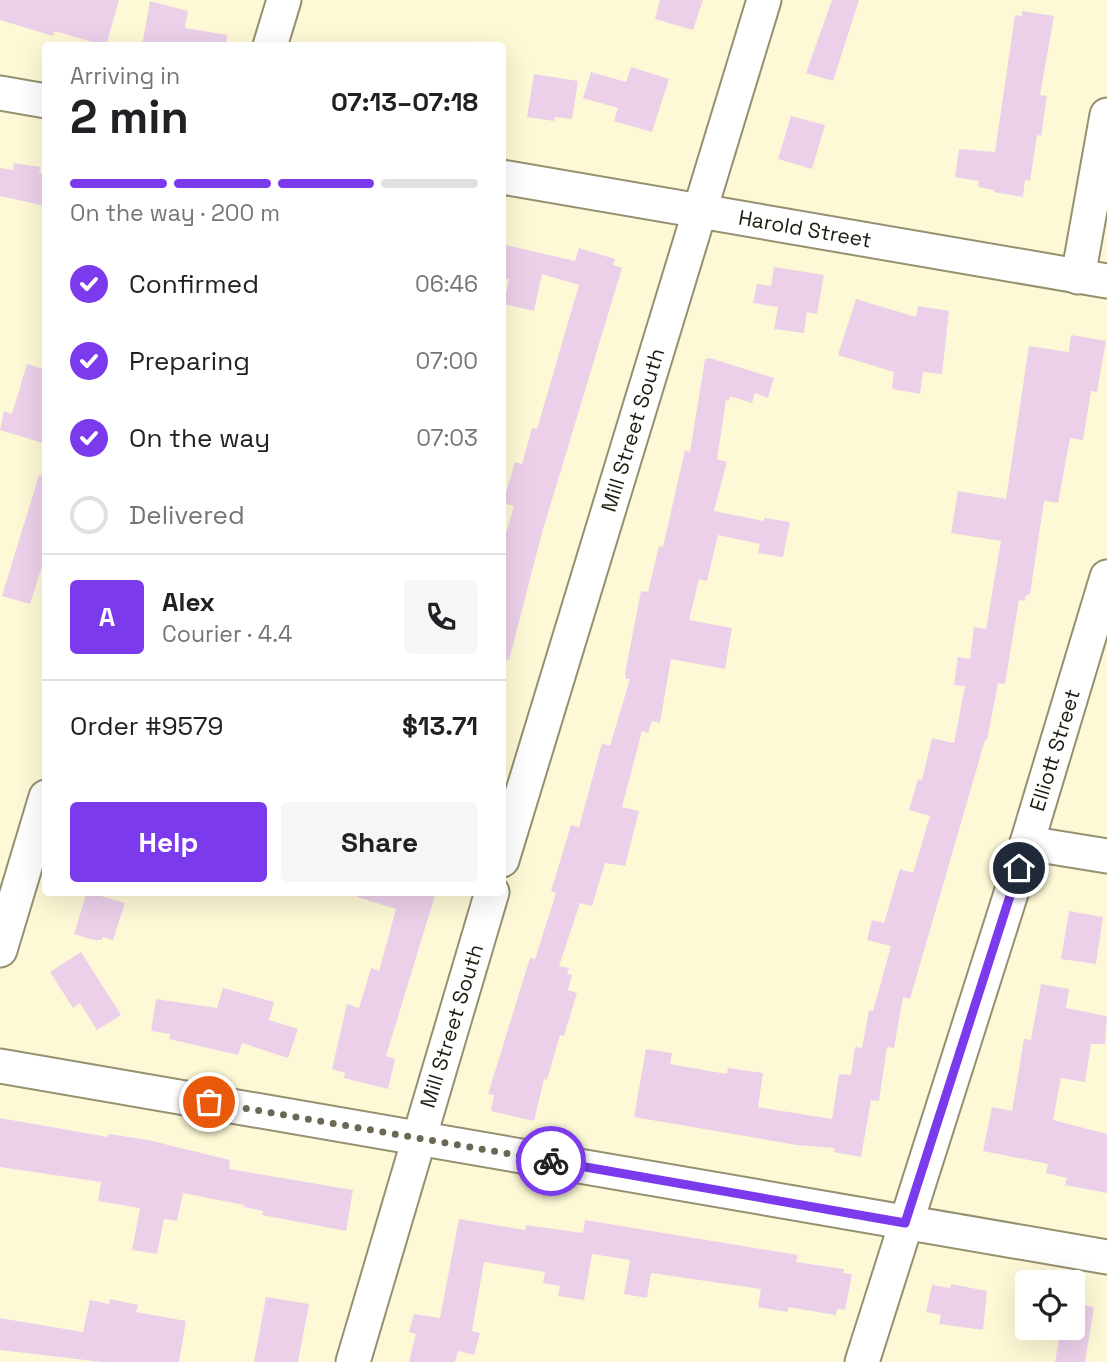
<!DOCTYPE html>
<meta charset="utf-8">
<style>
body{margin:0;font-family:"Space Grotesk",sans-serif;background:#f6f6f6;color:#202124;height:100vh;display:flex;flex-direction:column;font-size:26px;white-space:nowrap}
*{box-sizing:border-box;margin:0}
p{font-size:23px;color:#757577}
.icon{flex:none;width:38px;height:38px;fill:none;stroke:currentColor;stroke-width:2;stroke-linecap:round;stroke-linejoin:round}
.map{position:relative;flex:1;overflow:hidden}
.sheet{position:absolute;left:42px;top:42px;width:464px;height:854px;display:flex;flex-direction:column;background:#fff;border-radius:7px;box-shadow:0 7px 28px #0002}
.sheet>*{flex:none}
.fabs{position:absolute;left:1015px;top:1270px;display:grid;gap:14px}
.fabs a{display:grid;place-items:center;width:70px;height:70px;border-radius:7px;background:#fff;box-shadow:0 7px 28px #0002;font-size:35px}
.pin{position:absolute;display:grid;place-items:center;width:60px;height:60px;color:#fff;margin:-30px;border:4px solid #fff;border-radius:50%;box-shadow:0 2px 7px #0007}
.courier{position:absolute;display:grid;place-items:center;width:70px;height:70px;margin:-35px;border:5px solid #7c3aed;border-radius:50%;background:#fff;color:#222;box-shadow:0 2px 9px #0007}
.overview em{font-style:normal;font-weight:700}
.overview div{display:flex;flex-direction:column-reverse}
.overview{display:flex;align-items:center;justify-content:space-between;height:119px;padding:0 28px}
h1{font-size:46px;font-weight:700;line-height:52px}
.bar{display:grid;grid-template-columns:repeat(4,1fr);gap:10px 7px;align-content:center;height:84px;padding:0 28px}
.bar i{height:9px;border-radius:5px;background:#e0e0e0}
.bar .current{background:#7c3aed}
.bar p{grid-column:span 4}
.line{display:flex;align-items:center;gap:18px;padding:0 28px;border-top:2px solid #e0e0e0}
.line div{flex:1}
.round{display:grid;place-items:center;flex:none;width:74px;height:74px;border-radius:7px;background:#f6f6f6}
ol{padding:0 28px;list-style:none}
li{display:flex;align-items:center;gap:21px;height:77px}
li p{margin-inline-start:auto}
li .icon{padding:7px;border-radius:50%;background:#7c3aed;color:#fff;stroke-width:4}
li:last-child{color:#757577}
li i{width:38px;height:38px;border:4px solid #e0e0e0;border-radius:50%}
.button{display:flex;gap:14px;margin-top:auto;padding:14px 28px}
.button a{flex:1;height:80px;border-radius:7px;background:#7c3aed;color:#fff;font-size:28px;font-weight:700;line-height:80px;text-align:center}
.button a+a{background:#f6f6f6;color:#202124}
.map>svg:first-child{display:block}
</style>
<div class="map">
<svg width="1107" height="1362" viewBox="0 0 1107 1362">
<rect width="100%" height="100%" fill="#fdf9d6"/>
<g fill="#ecd0ea">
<polygon points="0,0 119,0 106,46 55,31 53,36 0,20"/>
<polygon points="660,0 703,0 693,30 655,19"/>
<polygon points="832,0 859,0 833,81 806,73"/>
<polygon points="150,1 188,11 185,28 227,35 226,46 142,46"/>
<polygon points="1022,11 1054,16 1040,95 1047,96 1041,136 1037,135 1030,181 1025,180 1023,197 994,192 994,190 978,187 979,181 955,177 959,149 995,152 1015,15 1022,16"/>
<polygon points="631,67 669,79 652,132 614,121 618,108 583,98 591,72 626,82"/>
<polygon points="534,74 578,81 572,119 555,117 554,121 527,117"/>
<polygon points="791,116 825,125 812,169 778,159"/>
<polygon points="14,163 40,167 39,173 46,174 46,206 0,196 0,168 13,170"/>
<polygon points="502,244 575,261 579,248 615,259 613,265 622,268 542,533 509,660 502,660 502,547 514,506 503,503 515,462 522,464 532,428 537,429 579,285 542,274 534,311 504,304 509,279 502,278"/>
<polygon points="774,267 824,275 817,314 807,312 804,333 774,329 778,307 753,303 757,284 771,286"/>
<polygon points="856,299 916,317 918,306 949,311 942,374 923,372 920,394 892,389 894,372 838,355"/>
<polygon points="1071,335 1106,341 1097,392 1091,391 1083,440 1070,438 1058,503 1044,501 1030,594 1025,596 1025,601 1019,600 1005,684 998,683 987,740 985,740 910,999 903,997 894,1048 887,1047 879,1101 871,1100 861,1157 834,1152 835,1148 797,1145 634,1117 646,1049 672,1053 670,1064 727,1074 728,1068 763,1073 758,1107 832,1119 839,1074 851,1075 855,1047 862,1048 869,1010 873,1011 891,946 867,940 872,920 884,923 900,869 913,873 930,816 909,810 918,779 922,780 932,738 954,743 965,686 954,685 958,657 970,659 974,627 986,629 1001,541 951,533 958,491 1006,499 1029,346 1069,352"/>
<polygon points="710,358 774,378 768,398 755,393 752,403 730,396 729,401 726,400 717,459 727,462 714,511 764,521 764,518 790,522 783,557 758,553 760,544 718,535 707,581 699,579 689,620 732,628 725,669 671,659 660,723 652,721 648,733 642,731 622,807 639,811 625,866 605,863 592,906 580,903 559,966 569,968 567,974 572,975 568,990 577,993 564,1036 560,1035 547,1080 544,1079 534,1121 491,1111 494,1095 488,1094 530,958 535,959 556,893 551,891 571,825 579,827 602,743 610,746 630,679 626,679 625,673 641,591 648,592 659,546 663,547 685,450 690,452 705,359"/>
<polygon points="27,364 46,370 46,444 0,430 4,411 12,414"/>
<polygon points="39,475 46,476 46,553 30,604 2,596"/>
<polygon points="87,892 125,903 113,940 103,937 102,940 94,940 74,934"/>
<polygon points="358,892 436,892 386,1056 395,1059 388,1089 344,1078 345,1073 332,1069 347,1004 359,1008 371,968 379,971 396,909 357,897"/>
<polygon points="1069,911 1103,917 1096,964 1061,959"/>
<polygon points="81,952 121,1015 97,1030 80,1003 73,1008 50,972"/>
<polygon points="1041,984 1069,989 1066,1008 1107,1016 1105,1044 1091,1044 1085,1082 1061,1078 1053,1120 1107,1134 1107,1193 1065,1185 1067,1178 1046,1173 1048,1164 983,1151 992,1107 1012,1111 1024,1039 1031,1040"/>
<polygon points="223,988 274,1002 269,1020 298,1029 288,1058 242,1043 238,1055 169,1039 170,1034 151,1031 156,999 217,1008"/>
<polygon points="0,1118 108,1137 109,1134 148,1140 230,1160 229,1169 353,1190 346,1231 262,1215 263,1211 244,1207 244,1205 183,1193 177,1221 164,1219 157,1254 132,1250 140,1208 98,1201 101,1182 0,1167"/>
<polygon points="459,1219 525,1230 526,1225 583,1233 585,1220 798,1255 796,1262 844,1269 843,1273 852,1274 845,1310 837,1309 836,1315 788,1307 788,1312 758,1307 761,1289 651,1273 647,1298 624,1294 630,1260 592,1254 584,1300 558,1296 560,1286 543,1283 545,1272 484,1262 472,1331 480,1333 474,1355 458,1351 455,1362 409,1362 416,1334 409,1332 414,1314 440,1318"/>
<polygon points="951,1284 987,1291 983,1330 939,1324 941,1315 926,1312 932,1285 950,1288"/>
<polygon points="266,1297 309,1304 298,1362 254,1362"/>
<polygon points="110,1299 138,1305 136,1312 186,1321 179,1362 102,1362 0,1350 0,1318 83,1332 90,1300 109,1304"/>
<polygon points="1073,1303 1094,1307 1085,1362 1055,1362 1061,1328 1073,1328"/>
</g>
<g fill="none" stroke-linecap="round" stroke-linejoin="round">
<defs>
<g id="minor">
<polyline points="270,46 284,0"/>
<polyline points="0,93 46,101"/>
<polyline points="502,177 1107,281"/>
<polyline points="1078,277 1107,115"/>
<polyline points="1027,843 1107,856"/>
<polyline points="502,860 764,0"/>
<polyline points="0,950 46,797"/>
<polyline points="0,1066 1107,1257"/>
<polyline points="353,1362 492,892"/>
<polyline points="862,1362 1027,843 1107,577"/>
</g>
</defs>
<use href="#minor" stroke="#949070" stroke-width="37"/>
<use href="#minor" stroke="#fff" stroke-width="33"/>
</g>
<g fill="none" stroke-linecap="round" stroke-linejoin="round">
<polyline stroke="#6b6955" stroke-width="7" stroke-dasharray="0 12.6" points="209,1102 551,1161"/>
<polyline stroke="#7c3aed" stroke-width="9" points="551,1161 905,1223 1019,868"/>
</g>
<g text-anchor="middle" stroke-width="7" stroke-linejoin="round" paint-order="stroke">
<g font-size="21" fill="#1d1c0f" stroke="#fff">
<text transform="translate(805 229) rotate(10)" y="7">Harold Street</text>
<text transform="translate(633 430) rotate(-73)" y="7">Mill Street South</text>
<text transform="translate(1055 750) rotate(-73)" y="7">Elliott Street</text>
<text transform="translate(452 1026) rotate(-73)" y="7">Mill Street South</text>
</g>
</g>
</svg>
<div class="fabs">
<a><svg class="icon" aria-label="locate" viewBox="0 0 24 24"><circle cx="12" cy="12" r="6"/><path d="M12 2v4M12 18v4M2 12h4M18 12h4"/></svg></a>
</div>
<div class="pin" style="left:209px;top:1102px;background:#ea580c"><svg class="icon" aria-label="bag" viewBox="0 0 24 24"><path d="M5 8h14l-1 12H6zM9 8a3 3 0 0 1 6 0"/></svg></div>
<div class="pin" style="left:1019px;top:868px;background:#1f2937"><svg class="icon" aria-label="home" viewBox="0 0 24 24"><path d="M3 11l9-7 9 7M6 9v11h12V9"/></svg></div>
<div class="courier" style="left:551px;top:1161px"><svg class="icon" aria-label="bike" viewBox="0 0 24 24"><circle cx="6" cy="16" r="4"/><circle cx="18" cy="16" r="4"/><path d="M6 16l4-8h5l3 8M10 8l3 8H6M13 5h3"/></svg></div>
<section class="sheet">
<div class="overview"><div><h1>2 min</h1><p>Arriving in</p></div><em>07:13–07:18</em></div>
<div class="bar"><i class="current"></i><i class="current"></i><i class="current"></i><i></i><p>On the way · 200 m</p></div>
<ol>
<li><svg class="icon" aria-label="check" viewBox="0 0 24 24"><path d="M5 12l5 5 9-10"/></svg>Confirmed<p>06:46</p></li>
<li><svg class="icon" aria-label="check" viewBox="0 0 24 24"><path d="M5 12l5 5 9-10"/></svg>Preparing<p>07:00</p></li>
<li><svg class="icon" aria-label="check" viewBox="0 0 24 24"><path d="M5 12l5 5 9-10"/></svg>On the way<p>07:03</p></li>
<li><i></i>Delivered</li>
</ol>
<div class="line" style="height:126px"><b class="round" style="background:#7c3aed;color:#fff">A</b><div><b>Alex</b><p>Courier · 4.4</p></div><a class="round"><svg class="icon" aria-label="phone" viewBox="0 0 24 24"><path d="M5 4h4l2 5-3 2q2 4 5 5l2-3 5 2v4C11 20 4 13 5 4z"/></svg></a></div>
<div class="line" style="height:91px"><div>Order #9579</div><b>$13.71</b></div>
<div class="button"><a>Help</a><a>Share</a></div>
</section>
</div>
